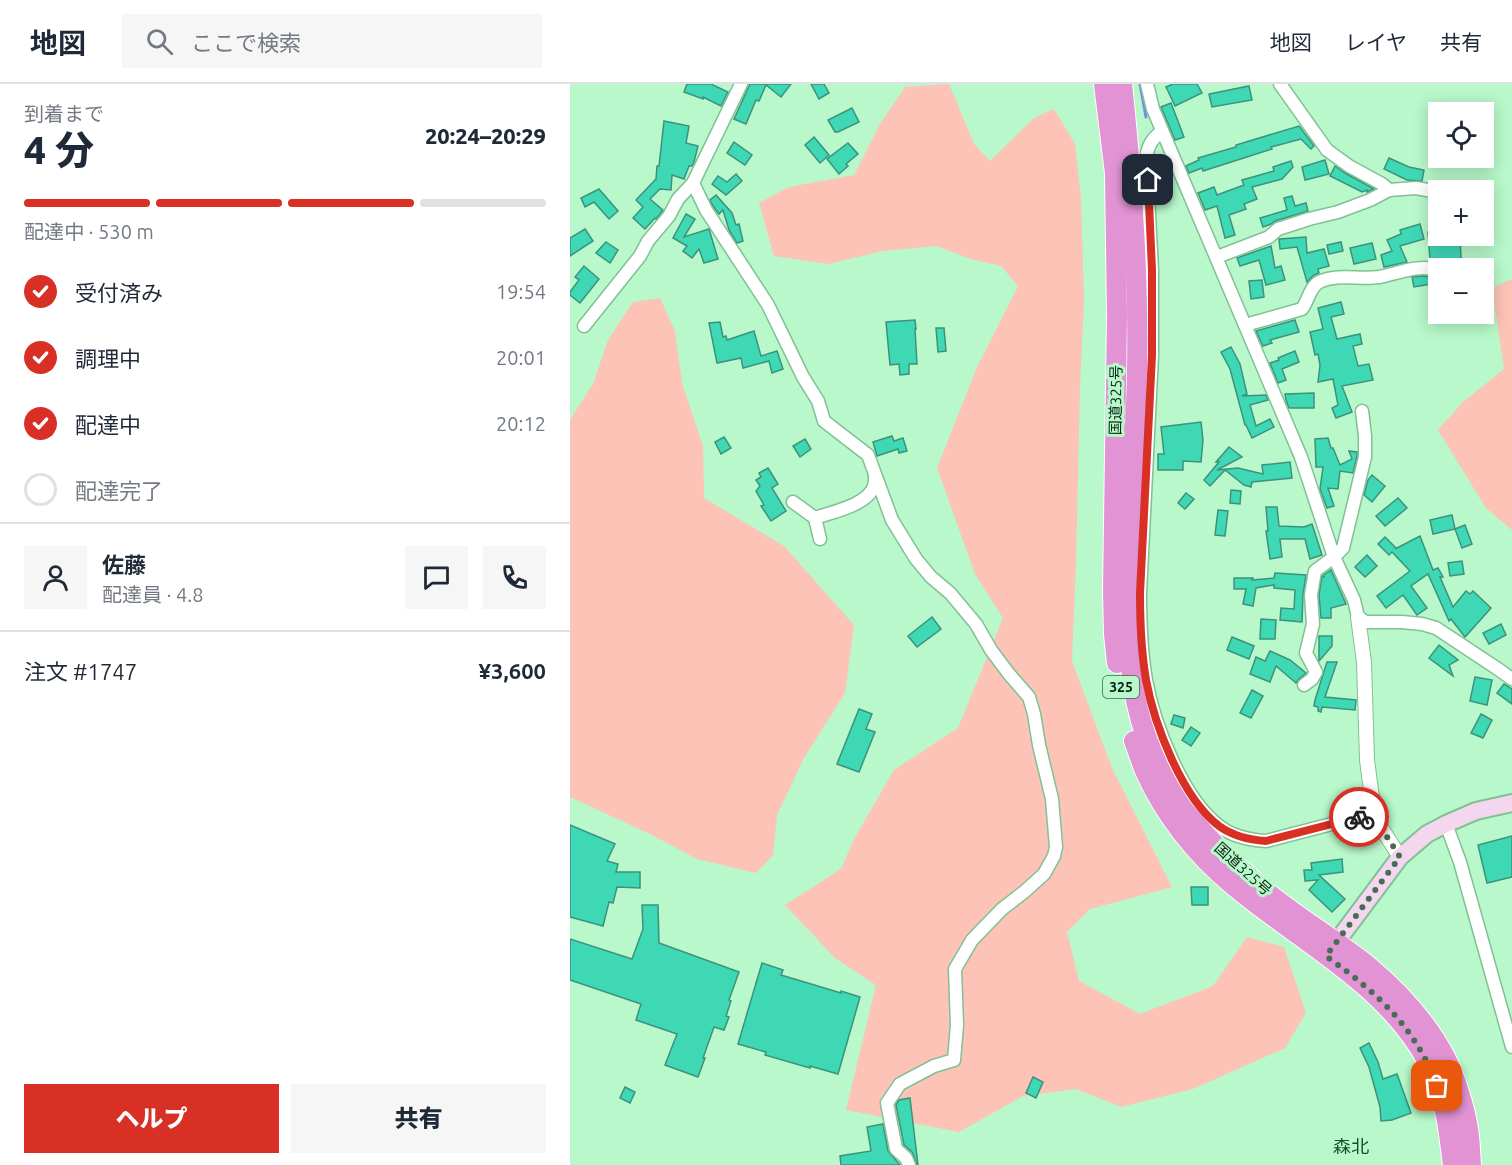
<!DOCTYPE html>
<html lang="ja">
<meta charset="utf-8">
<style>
body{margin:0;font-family:Ubuntu,"Noto Sans JP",sans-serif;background:#f6f6f7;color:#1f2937;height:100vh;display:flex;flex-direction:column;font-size:22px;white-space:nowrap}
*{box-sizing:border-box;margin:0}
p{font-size:20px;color:#747a83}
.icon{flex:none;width:33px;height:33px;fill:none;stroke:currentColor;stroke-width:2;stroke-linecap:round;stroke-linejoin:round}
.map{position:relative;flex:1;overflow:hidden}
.drawer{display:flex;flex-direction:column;background:#fff;width:570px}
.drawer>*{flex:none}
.fabs{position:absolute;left:858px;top:18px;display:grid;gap:12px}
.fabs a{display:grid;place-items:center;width:66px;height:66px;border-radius:0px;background:#fff;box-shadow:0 3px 15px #0003;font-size:30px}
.pin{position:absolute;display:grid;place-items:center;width:51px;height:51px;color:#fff;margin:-26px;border-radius:12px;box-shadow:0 3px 9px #0006}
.courier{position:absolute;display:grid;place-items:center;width:60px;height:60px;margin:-30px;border:4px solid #d93025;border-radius:50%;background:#fff;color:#222;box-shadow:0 2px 8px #0007}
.summary em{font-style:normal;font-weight:800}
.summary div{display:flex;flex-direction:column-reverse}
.summary{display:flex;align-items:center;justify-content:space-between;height:102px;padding:0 24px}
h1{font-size:39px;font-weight:800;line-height:45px}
.bar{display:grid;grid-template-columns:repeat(4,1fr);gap:9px 6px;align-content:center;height:72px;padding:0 24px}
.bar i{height:8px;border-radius:4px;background:#e0e1e3}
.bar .active{background:#d93025}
.bar p{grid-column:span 4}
.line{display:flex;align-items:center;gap:15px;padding:0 24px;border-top:2px solid #e0e1e3}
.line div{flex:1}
.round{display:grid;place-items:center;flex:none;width:63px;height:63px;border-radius:0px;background:#f6f6f7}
ol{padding:0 24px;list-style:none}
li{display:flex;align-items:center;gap:18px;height:66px}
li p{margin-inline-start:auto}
li .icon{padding:6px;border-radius:50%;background:#d93025;color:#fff;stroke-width:4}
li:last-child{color:#747a83}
li i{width:33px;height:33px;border:3px solid #e0e1e3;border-radius:50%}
.primary-button{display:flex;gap:12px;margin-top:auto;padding:12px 24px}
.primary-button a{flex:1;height:69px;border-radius:0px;background:#d93025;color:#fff;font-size:24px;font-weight:800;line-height:69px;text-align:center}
.primary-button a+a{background:#f6f6f7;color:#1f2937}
header{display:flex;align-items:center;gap:36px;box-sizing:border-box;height:84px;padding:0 30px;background:#fff;border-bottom:2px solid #e0e1e3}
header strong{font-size:28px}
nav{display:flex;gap:33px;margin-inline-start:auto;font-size:21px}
.search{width:420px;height:54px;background:#f6f6f7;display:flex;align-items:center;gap:15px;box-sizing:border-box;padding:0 21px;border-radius:0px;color:#747a83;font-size:22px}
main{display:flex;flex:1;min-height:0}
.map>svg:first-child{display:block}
</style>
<header>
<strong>地図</strong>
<div class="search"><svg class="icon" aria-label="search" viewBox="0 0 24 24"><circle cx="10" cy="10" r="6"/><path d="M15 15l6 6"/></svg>ここで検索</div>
<nav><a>地図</a><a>レイヤ</a><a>共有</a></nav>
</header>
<main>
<section class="drawer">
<div class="summary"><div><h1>4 分</h1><p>到着まで</p></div><em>20:24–20:29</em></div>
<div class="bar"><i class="active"></i><i class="active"></i><i class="active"></i><i></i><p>配達中 · 530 m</p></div>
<ol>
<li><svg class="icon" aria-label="check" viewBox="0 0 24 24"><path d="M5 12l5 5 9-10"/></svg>受付済み<p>19:54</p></li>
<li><svg class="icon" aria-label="check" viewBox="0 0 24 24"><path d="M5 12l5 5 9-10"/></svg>調理中<p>20:01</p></li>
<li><svg class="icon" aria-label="check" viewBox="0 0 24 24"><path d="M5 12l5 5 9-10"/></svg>配達中<p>20:12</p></li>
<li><i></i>配達完了</li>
</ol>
<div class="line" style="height:108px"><a class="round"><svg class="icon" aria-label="person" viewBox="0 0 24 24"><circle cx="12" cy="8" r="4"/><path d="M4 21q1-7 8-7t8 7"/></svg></a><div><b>佐藤</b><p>配達員 · 4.8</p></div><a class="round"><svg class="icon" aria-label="chat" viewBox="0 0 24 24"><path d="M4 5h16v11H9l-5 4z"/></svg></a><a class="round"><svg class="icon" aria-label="phone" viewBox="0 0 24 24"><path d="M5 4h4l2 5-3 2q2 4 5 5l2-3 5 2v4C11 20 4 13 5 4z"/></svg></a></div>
<div class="line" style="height:78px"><div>注文 #1747</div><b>¥3,600</b></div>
<div class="primary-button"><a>ヘルプ</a><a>共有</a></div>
</section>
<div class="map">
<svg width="942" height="1081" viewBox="0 0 942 1081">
<rect width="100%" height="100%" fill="#b8f8ca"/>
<g fill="#fcc3b6">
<polygon points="379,0 404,60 420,77 464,34 484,25 505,60 511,114 514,217 510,302 506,478 502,577 542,684 602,803 520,825 497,848 509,897 570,930 643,902 677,853 714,863 736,929 715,964 623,1005 551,1023 506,1005 453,1012 389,1048 276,1026 306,901 265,874 215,821 271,785 284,755 324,686 388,644 433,534 405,490 367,384 407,283 448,202 431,182 401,175 366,162 313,167 258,180 204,172 189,119 219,103 284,91 310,40 335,3"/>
<polygon points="942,195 942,446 916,424 868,346 893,318 934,285 922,204"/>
<polygon points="90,214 105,247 112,299 133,362 134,414 214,462 284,541 275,609 234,674 207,731 203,771 186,789 127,775 78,749 0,713 0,336 23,300 38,256 63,218"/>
</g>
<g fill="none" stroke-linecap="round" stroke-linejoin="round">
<polyline stroke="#798ce7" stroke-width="3" points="570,0 576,33"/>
</g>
<g fill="#3ed8b5" stroke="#3c927c" stroke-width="1.5">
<polygon points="117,0 141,0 158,8 151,22 133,13 133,15 114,8"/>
<polygon points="180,0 221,0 211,13 196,1 189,17 186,16 176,40 164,35"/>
<polygon points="241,0 254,0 259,9 249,15"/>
<polygon points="603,0 627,0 632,9 605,22 596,3"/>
<polygon points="679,2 682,16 642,23 639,10"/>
<polygon points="601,19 614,53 605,56 591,23"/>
<polygon points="282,24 289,38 268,48 265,48 258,36"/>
<polygon points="94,37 119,42 116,59 128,62 124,78 122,82 119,82 114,95 102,91 101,106 90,105 80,115 93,126 86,135 85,134 75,145 63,134 73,123 66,116 86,95 87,82 89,82"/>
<polygon points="729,42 744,62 741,65 731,55 701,63 702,65 633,87 632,84 619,89 616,82 629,76 628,74 666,63 666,61"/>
<polygon points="244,53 259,71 250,79 235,61"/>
<polygon points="164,58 182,71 175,81 157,69"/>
<polygon points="278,59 288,70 276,80 278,82 269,90 257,75"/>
<polygon points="819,74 839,83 854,86 852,97 837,96 814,85"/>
<polygon points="755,76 759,90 735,96 732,83"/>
<polygon points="721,77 723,83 712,95 682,103 687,115 674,120 676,125 659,131 665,151 655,154 647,122 635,126 628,109 644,103 647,111 674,101 672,96 704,87 703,83"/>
<polygon points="765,82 775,89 804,105 797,108 797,106 792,108 760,92"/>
<polygon points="166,90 172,97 156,111 142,100 148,92 157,98"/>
<polygon points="29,105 48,127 39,135 24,118 15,123 11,114"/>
<polygon points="146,111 162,129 166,141 169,140 173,157 167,159 159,146 153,126 149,130 143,122 140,116"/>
<polygon points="722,112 725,122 736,119 738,127 705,137 701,140 693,143 690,134 717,126 714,114"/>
<polygon points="116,130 125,135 114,153 139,145 148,175 134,179 129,165 122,174 113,167 117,162 103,154"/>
<polygon points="850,140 854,155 830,162 837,178 814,183 811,171 822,167 817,156 831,150 830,146"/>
<polygon points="15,145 23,157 0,172 0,154"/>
<polygon points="858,148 866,148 867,152 890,152 891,174 888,184 876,184 873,180 860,176"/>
<polygon points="736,153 737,169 754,165 759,182 748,185 749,189 744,191 737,198 727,163 710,165 709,155"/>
<polygon points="36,158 48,166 40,179 26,169"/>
<polygon points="771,158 773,167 759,170 757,161"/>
<polygon points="802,159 806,175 784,180 780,164"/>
<polygon points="701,162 705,184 711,182 715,196 696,201 689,176 670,182 667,174"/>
<polygon points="14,182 29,195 10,219 0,211 0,208 9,196 5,193"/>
<polygon points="853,192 861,193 862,200 844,203 842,193"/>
<polygon points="692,196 694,213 681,215 679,197"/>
<polygon points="771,218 774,230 761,233 767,255 790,250 792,260 783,262 788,282 799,280 803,296 772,302 782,328 766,334 762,324 768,321 763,295 748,298 750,281 748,270 745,271 740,248 753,245 748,224"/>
<polygon points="345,236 346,245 345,245 347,280 339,280 339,290 330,291 329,280 320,281 316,238"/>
<polygon points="725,236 729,248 700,256 702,259 693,262 686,247"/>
<polygon points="150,238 153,253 156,252 157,256 184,247 191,272 207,267 213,285 202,289 199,277 173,284 171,274 147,279 139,239"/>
<polygon points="366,244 374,244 376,267 368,268"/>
<polygon points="661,263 670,280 677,310 672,312 696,311 698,316 680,321 686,342 700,335 704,343 682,354 676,341 675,341 660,285 651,268"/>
<polygon points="725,267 729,278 712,285 716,296 708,299 700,279 709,276 708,274"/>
<polygon points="744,309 744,324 719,324 716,316 715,310"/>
<polygon points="631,338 633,356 631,378 613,377 613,386 588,386 588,370 594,370 591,343"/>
<polygon points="322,352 324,357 333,354 337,367 329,369 328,365 307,372 303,358"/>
<polygon points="154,353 161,364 151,370 145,358"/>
<polygon points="758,354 761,364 763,364 770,381 782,375 779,367 787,368 787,372 783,389 770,387 768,405 758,404 764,422 757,424 750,405 753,383 746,383 745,355"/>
<polygon points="235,355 241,365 230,373 223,362"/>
<polygon points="659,363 672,373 647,386 668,384 693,390 692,381 720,378 722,394 682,398 681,403 674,401 655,386 640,402 634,396 649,378 646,378"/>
<polygon points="198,384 208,400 202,404 216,427 201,437 191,422 194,421 186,407 190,402 186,396 191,393 189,389"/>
<polygon points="802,391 815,402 802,418 794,411 798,396"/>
<polygon points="661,406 671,407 670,420 660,419"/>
<polygon points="616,409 624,415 615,425 608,419"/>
<polygon points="828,414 837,424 815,442 806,432"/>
<polygon points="696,423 707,423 709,442 734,443 742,440 752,471 740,475 735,455 710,455 712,473 700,475 696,447 698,447"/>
<polygon points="648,426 658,427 655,452 645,451"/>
<polygon points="882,431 885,445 863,450 860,436"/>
<polygon points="895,441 902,460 892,464 885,445"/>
<polygon points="850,452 863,486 868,484 873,493 870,493 883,523 896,507 900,510 903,507 921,524 895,553 881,535 879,537 858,490 841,502 857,524 847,531 833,511 816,524 807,512 840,487 822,468 819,471 808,460 815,453 826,464 825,465"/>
<polygon points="797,471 807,482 795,493 785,483"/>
<polygon points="892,477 894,490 880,492 878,479"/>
<polygon points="761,486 776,520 761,524 761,534 751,534 749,511 752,492 754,493 754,491"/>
<polygon points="705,489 736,491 733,510 732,538 710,536 711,524 724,525 725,506 704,504 704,501 686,504 683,522 673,520 676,505 664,505 664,494 683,494 682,496 704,494"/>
<polygon points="362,533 371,545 347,563 338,552"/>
<polygon points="691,535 706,536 705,555 690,555"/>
<polygon points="931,540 936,551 919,560 913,549"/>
<polygon points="749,552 762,552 762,562 749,577"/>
<polygon points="662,553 684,562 679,575 657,566"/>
<polygon points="869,561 888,576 879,581 883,592 859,574"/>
<polygon points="700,567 720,576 736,589 729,595 726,599 706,582 700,598 680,590 686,573 695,577"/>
<polygon points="757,578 767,578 755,613 786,616 785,626 752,623 751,628 748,627 748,623 744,622 745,616"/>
<polygon points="905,593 922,596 917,621 900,617"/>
<polygon points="934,600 942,605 942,620 927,609"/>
<polygon points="682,606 693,612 681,634 670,629"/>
<polygon points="289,625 302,630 296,645 305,648 289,688 267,680"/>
<polygon points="911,630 922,636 913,654 901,649"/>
<polygon points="604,631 615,634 613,644 601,640"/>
<polygon points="621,643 630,649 621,662 612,656"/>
<polygon points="0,741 45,760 37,777 48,780 46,788 70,788 70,804 47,803 43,819 39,818 33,842 0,833"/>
<polygon points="942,752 942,793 917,799 908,761"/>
<polygon points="772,775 773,788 749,791 775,815 762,828 739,806 748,796 735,797 734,786 742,786 741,779"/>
<polygon points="621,803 638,803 638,821 622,821"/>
<polygon points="72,821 88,821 89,859 169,888 159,916 161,917 156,932 159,933 154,946 144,943 133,974 135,974 128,993 95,981 107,950 66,936 71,920 0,896 0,855 62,875 73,845"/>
<polygon points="192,879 213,886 211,891 271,909 271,907 290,913 268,990 240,982 240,984 195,971 196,968 168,960"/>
<polygon points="799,959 808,978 813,995 827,990 841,1029 822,1036 811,1037 810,1023 799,983 790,964"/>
<polygon points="463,993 473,998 466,1014 456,1009"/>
<polygon points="55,1003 65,1008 60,1019 50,1014"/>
<polygon points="340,1014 348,1081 347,1081 342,1068 334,1061 326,1021 329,1016"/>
<polygon points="313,1040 318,1067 330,1081 271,1081 270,1072 301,1067 297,1043"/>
</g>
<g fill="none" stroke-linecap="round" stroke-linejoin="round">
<defs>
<g id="minor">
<polyline points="577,0 583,25 731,373 764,473 784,516 788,533 796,538 832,538 852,540 866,544 928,585 942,595"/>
<polyline points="710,0 757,66 779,82 812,100 819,106"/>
<path d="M592 47C582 55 578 61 576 74L582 186V271L570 509C570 538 571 567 576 596 584 640 612 714 649 742 663 753 679 756 696 757L804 729"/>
<polyline points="123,99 136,126 198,221 233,293 248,317 254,337 298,371 322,436 346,475 361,493 380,509 406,540 421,566 439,590 459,613 464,630 469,661 482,715 486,763 484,772 474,790 454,808 432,825 402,856 385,885 387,941 384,976 364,982 330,1000 317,1019 326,1065 336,1074 339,1081"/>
<polyline points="647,173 699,153 708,145 739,135 768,128 800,116 819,106 846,104 868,108"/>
<path d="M675 241 732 225C738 217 740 203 749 198 768 189 790 196 809 193 830 189 847 180 868 186"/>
<polyline points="14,242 70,172 78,157 99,132 108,115 123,99 171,0"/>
<polyline points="223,418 245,434 250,455"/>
<path d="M245 434C262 428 298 421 304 402 305 399 305 395 305 392"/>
<polyline points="734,601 742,595 746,588 736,569 743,540 741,511 745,487 764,473 773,464 795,373 795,352 792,327"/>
<polyline points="876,740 890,778 942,963"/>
</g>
<polyline id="tertiary" points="788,533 794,578 797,676 804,729 810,742 830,773"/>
<polyline id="secondary" points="759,868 830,773 857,750 876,740 906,727 942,719"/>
<g id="trunk">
<polyline points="534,0 545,89 547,232 543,507 544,550 547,579"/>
<path d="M552 0C562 95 569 190 567 286 566 355 560 423 559 492 558 548 557 602 577 655 586 679 598 704 613 725 619 733 627 740 633 748 655 772 679 794 704 814 735 838 768 858 798 882 828 907 858 940 876 975 885 992 895 1025 898 1045 900 1056 900 1069 901 1081"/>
<path d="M564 657C568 667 571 677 575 687 595 731 626 770 663 801 729 857 818 900 859 980 875 1011 879 1047 883 1081"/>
</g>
</defs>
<use href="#minor" stroke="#82c095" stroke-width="15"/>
<use href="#tertiary" stroke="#82c095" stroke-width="16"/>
<use href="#secondary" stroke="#82c095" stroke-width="20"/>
<use href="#trunk" stroke="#fff" stroke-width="22"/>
<use href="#minor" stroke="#fff" stroke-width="12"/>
<use href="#tertiary" stroke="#fff" stroke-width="14"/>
<use href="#secondary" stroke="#f4d6ef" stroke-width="16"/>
<use href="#trunk" stroke="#e293d4" stroke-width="20"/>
</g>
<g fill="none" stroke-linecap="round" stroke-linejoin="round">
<path stroke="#476e54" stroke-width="6" stroke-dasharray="0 10.8" d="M789 733 804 729 810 742 830 773 756 872C807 909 845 942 867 1002"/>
<path stroke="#d93025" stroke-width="8" d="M578 96 582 186V271L570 509C570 538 571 567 576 596 584 640 612 714 649 742 663 752 679 756 696 757L789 733"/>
</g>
<g text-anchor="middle" stroke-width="6" stroke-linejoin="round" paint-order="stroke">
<rect fill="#b8f8ca" stroke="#3e644b" stroke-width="1.5" x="533" y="592" width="36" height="22" rx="4.5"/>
<g font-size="14" font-weight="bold" fill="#0a2414">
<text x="551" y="608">325</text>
</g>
<g font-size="15" fill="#0a2414" stroke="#b8f8ca">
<text transform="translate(546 316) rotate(-89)" y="5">国道325号</text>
<text transform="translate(673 785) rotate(42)" y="5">国道325号</text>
</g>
<g font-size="18" fill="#10512d" stroke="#b8f8ca">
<text x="781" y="1069">森北</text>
</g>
</g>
</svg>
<div class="fabs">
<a><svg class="icon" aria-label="locate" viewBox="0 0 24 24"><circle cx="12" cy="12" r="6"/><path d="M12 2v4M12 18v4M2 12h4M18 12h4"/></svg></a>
<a>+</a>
<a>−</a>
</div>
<div class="pin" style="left:867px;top:1002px;background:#ea580c"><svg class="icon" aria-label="bag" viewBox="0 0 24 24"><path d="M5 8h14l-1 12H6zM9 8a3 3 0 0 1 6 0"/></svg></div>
<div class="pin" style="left:578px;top:96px;background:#1f2937"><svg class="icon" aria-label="home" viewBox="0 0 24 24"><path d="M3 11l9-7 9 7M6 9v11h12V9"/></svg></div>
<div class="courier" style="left:789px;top:733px"><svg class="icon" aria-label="bike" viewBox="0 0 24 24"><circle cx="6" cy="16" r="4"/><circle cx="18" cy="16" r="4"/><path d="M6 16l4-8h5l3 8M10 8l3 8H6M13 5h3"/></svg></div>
</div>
</main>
